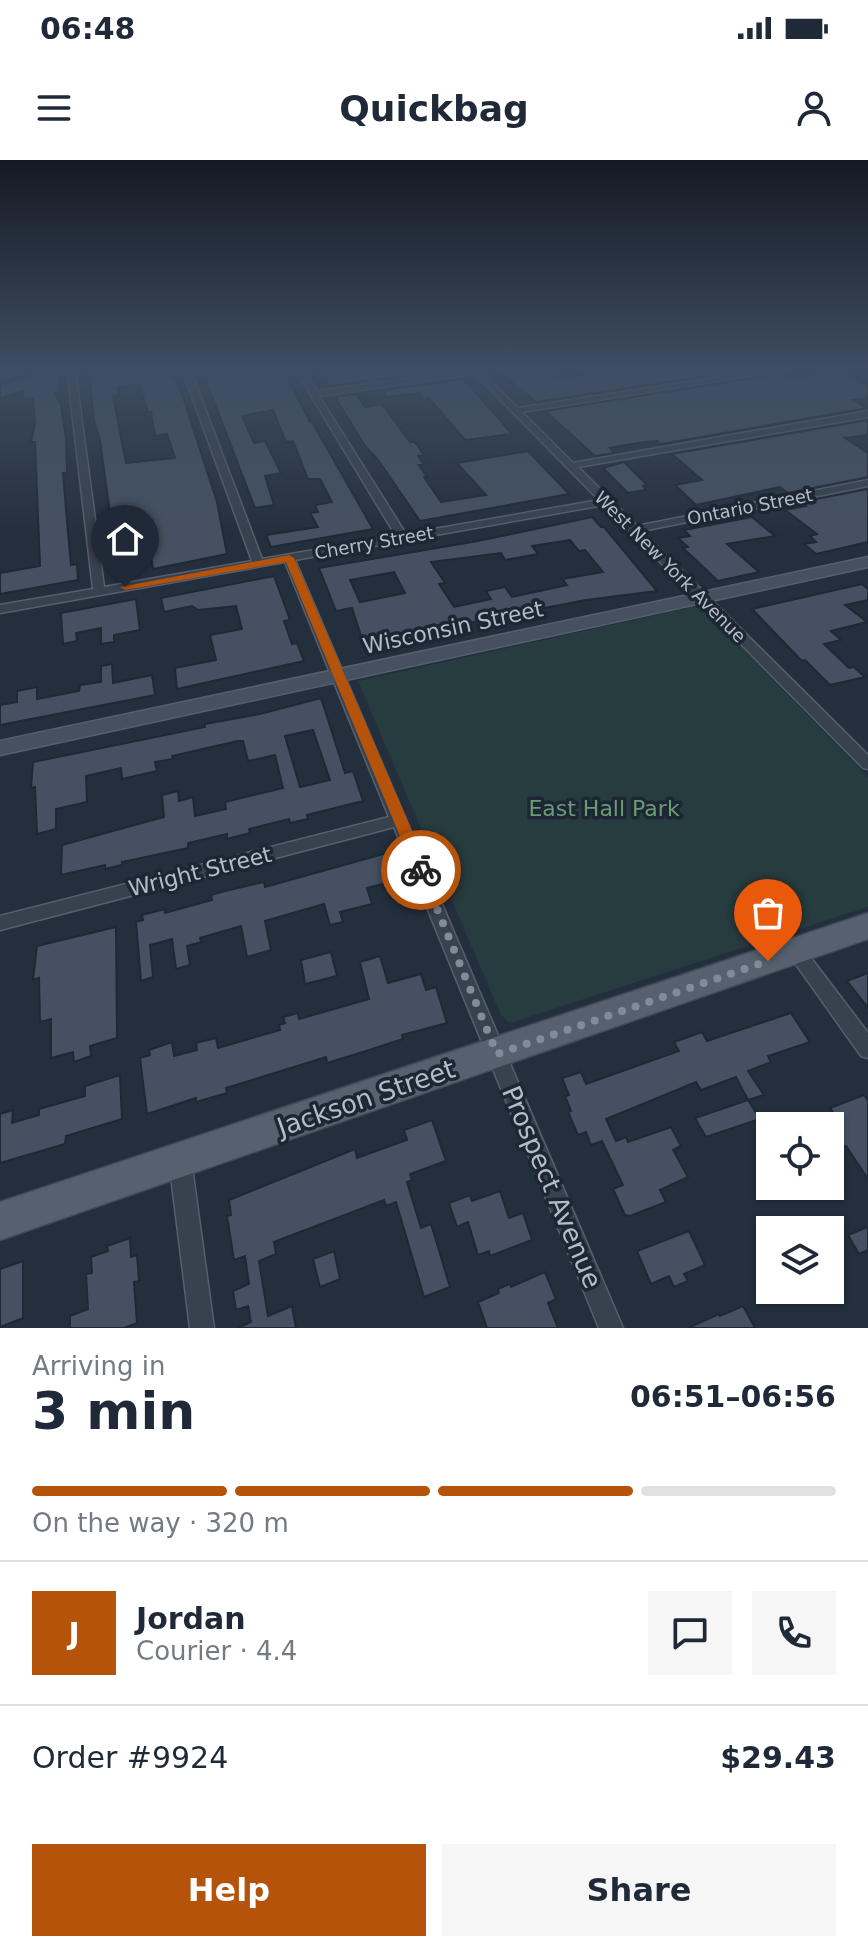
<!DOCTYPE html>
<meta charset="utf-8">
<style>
body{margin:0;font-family:"DejaVu Sans",sans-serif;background:#f6f6f7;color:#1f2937;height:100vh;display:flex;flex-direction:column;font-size:30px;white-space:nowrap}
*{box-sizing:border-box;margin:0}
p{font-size:26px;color:#747a83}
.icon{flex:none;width:44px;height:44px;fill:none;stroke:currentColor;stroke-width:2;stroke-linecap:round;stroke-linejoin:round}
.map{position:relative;height:1168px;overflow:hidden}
.side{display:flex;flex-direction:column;background:#fff;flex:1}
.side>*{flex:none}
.controls{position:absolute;left:756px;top:952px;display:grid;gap:16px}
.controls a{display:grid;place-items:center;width:88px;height:88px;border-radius:0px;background:#fff;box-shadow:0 2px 6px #0004;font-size:40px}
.pin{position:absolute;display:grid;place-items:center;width:68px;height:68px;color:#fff;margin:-82px -34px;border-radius:50% 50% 50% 0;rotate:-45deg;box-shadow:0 0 8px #0007}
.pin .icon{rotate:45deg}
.courier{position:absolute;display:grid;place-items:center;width:80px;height:80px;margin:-40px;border:6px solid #b45309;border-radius:50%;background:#fff;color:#222;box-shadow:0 2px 10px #0007}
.summary em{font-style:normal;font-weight:700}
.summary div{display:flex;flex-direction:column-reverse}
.summary{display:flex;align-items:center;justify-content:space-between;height:136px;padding:0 32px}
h1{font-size:52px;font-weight:700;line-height:60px}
.bar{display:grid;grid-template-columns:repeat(4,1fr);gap:12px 8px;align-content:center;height:96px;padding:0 32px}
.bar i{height:10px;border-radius:6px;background:#e0e1e3}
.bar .on{background:#b45309}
.bar p{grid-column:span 4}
.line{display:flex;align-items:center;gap:20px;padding:0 32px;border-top:2px solid #e0e1e3}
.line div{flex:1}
.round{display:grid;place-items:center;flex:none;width:84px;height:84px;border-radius:0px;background:#f6f6f7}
.primary-button{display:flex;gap:16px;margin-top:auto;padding:16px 32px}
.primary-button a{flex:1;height:92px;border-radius:0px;background:#b45309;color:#fff;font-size:32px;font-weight:700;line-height:92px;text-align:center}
.primary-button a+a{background:#f6f6f7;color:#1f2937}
.status{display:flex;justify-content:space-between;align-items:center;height:56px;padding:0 40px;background:#fff;direction:ltr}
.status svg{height:22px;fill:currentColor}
header{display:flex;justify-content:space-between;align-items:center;height:104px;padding:0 32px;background:#fff;font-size:36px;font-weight:700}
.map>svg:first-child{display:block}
</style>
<div class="status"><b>06:48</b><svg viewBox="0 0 49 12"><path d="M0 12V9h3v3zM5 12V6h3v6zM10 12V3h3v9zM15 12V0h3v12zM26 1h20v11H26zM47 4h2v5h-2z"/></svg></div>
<header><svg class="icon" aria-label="menu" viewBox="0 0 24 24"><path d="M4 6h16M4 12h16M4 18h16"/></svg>Quickbag<svg class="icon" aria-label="person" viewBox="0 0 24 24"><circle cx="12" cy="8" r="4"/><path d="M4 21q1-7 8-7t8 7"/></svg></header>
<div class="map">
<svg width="868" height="1168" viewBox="0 0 868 1168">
<rect width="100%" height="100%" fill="#242f3e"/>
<polygon fill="#263c3f" points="693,447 703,448 868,617 868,747 510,863 501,855 358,521"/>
<g fill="#455162" stroke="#1f2835" stroke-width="2" fill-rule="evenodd">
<polygon points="49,209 65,215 59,219 61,232 55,233 61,244 66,278 67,313 63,313 66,350 71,405 77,404 78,420 0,434 0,413 40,406 35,282 31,282 35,264 33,238 23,239 23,231 0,238 0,225"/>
<path d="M89 209H169L180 228 217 342 227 394 153 409 147 370 126 373 132 411 116 414 112 368 100 280 94 261ZM139 224 148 252H151L155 276 167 274 175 298 126 303 113 236 119 235 117 227Z"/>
<polygon points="219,209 283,209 310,262 312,262 373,369 271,387 266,375 318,367 310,353 318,352 315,345 332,342 320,319 308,319 293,281 286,282 273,250 242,256 254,283 265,281 281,313 265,316 274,345 255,348 202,210"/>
<polygon points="320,209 338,210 455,209 329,226"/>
<polygon points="496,209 555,209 555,217 565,217 625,209 753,209 536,242"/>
<polygon points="840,211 868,226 868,238 853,240 867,248 661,284 657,281 637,283 610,288 614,293 595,296 545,251 787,213 787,218"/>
<polygon points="464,219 512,274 465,280 429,238 424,239 419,233 387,237 383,230"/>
<polygon points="356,234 365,247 382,244 410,282 415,282 424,295 418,296 424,305 419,305 427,317 424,317 441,342 486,335 457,303 528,291 569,334 420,361 378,300 365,286 335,237"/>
<polygon points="868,260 868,275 845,278 868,293 868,317 788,333 780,327 696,345 675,325 702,320 672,294"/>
<polygon points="624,302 647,325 643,326 646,330 628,333 603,308"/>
<polygon points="868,329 868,382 816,394 804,384 816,382 810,376 817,374 785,350 806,346 801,342"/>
<path d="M592 357 601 367H604L657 431 586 440 534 450 536 453 522 456 519 453 488 459 445 468 447 472 365 488 352 448 336 451 319 408 478 381ZM570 380 579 391 585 390 603 412 562 419 567 425 512 437 505 427 486 431 491 439 454 447 439 424 445 423 431 402 501 393 505 400 538 394 532 386ZM394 412 405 433 360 442 350 420Z"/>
<polygon points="752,357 775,376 727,384 759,412 718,421 683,388 688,387 678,378 690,376 684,370"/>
<polygon points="274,416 290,460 284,461 292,484 297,483 304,501 177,529 175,508 216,500 210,475 242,469 236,446 198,450 192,446 164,452 161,438"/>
<polygon points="862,424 868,429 868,440 845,445 867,462 831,471 841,480 824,484 849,508 854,507 865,517 830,525 805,500 802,501 752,449"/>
<polygon points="136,439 140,470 114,475 114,482 101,484 101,468 76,473 77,481 63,484 61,453"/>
<polygon points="112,504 113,523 152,515 155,535 0,565 0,545 17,542 17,531 37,527 37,539 79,531 80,525 101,522 101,506"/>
<path d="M321 538 345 613 353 611 363 641 307 655 308 659 290 663 289 659 249 669 250 673 227 679V674L188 683V688L122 702V705L105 709V705L61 715 62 685 164 657 162 635 178 631 179 641 193 637 195 656 226 649 225 642 283 628 275 595 248 601 243 581H238L172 596 173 599 155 602 157 611 122 619 121 608 86 616 87 642 56 649V669L37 674 35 627 31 628 33 602 205 567V564L260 554ZM313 570 330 620 300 627 285 576Z"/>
<polygon points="387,693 395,721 367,728 372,744 340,752 343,762 330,765 324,744 265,761 271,790 247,797 241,766 200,778 201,782 187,786 190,805 176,809 172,779 150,785 153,817 141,821 136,762 143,760 142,755 165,749 165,753 212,740 211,735 225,731 264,722 265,727"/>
<polygon points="116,767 117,878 90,886 91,896 74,902 73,892 51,898 51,859 40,862 39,818 33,820 37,786"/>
<polygon points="331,792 337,816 305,824 301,800"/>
<polygon points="380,796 388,823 421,814 426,830 436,827 447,863 402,875 403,879 363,892 327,903 326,897 226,928 227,933 196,942 196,938 147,954 140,898 150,895 149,890 172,882 174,896 197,890 196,883 216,878 218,888 280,870 279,865 285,863 283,857 298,853 299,859 369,839 360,802"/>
<polygon points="868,813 868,848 847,821"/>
<polygon points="791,853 810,882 768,896 771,902 748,911 764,935 748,940 736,917 701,930 696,922 606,959 616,981 626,977 628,982 671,967 681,986 673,990 688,1017 660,1030 666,1042 630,1056 625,1055 613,1029 623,1025 602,981 591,985 586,972 578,975 568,952 571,951 565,936 569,935 562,918 581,912 586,924 679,891 674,882 702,872 707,881"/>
<polygon points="120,915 122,959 66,976 65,984 0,1003 0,954 13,950 12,963 39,955 39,949 85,936 85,926"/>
<polygon points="864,935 868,941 868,1019 846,986 830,992 830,966 826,966 822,960 835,955 830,948"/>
<polygon points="748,940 760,959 706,977 695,958"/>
<polygon points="432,960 446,1001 410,1014 412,1020 407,1022 421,1068 431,1064 450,1127 424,1137 396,1042 386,1046 384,1040 274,1082 276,1094 259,1101 268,1156 292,1146 296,1168 238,1168 251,1162 248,1146 236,1150 233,1131 249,1124 245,1096 234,1100 227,1056 231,1055 229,1040 355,989 357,998 407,980 404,970"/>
<polygon points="500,1031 509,1058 523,1053 532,1080 490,1096 489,1091 478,1095 468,1062 457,1067 449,1043 470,1035 472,1041"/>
<polygon points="868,1067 868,1090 859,1094 848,1075"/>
<polygon points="689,1071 705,1105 684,1114 688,1121 674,1127 669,1116 651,1124 637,1091"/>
<polygon points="130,1078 131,1097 137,1095 139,1121 134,1122 137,1163 124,1168 70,1168 70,1156 88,1149 86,1114 92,1113 91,1097 108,1091 107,1086"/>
<polygon points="334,1091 340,1119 320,1127 313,1099"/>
<polygon points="23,1101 23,1158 0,1167 0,1109"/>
<polygon points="545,1112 556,1139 548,1143 558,1168 487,1168 478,1142 499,1133 498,1129 510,1124 511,1127"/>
<polygon points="743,1146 755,1168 688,1168 719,1154 720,1156"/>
</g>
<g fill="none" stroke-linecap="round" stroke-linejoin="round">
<defs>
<g id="street">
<polygon points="14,209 26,209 0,218 0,213"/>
<path d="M67 209H75L104 427 252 401 182 209H190L262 399 396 376 295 209H303L317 231 478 209 518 248 773 209H793L522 252 573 303 868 251V257L578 307 637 366 868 320V326L642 371 868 595V609L863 608 604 345 295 400 623 1168H599L394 667 0 770V756L389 657 285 402 0 453V445L93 429ZM475 214 599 340 406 374 319 236Z"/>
<polygon points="796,783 802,786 868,873 868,898 861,896 790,796 787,791 790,786"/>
<polygon points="180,989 187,993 191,1000 214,1168 190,1168 169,1000 173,993"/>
</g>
<polygon id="secondary" points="868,397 868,407 0,595 0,581"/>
<polygon id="primary" points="868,753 868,779 0,1080 0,1042"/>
</defs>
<use href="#street" stroke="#565f6c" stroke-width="3"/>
<use href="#secondary" stroke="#565f6c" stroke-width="3"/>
<use href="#primary" stroke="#414a57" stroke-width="3"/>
<use href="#street" fill="#38414e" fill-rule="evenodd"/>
<use href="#secondary" fill="#465061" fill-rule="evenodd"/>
<use href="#primary" fill="#56606e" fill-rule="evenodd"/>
</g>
<linearGradient id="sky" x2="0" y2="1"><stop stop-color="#141a22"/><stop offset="0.56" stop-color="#3f4d63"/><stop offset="1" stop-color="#3f4d63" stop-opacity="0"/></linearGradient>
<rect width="868" height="373" fill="url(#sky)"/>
<polygon fill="#b45309" points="289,395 294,398 429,710 426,714 421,716 414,710 286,402 125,430 120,427"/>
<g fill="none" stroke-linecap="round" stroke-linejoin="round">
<polyline stroke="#828b98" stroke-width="8" stroke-dasharray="0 14.4" points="421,710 497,894 768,801"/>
</g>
<g text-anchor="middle" stroke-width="7" stroke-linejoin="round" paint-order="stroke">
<g font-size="18" fill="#b4bcc9" stroke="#1d2633">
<text transform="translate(750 347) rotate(-11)" y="6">Ontario Street</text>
<text transform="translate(374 383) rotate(-10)" y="6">Cherry Street</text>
<text transform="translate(670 407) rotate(45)" y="6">West New York Avenue</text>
</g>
<g font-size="22" fill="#b4bcc9" stroke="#1d2633">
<text transform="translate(453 467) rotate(-12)" y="8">Wisconsin Street</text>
<text transform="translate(200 711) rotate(-14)" y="8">Wright Street</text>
</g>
<g font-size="22" fill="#6b9a76" stroke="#1d2633">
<text x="604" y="656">East Hall Park</text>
</g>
<g font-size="26" fill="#b4bcc9" stroke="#1d2633">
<text transform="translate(366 938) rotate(-19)" y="9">Jackson Street</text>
<text transform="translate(552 1027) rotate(67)" y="9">Prospect Avenue</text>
</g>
</g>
</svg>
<div class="controls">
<a><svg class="icon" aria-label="locate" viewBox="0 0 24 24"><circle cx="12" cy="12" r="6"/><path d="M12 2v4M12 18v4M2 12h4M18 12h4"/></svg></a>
<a><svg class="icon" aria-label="layers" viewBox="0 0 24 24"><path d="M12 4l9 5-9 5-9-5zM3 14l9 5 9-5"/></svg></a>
</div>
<div class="pin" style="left:768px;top:801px;background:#ea580c"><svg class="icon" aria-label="bag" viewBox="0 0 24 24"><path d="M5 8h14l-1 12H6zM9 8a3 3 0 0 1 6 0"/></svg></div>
<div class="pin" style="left:125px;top:427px;background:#1f2937"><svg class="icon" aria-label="home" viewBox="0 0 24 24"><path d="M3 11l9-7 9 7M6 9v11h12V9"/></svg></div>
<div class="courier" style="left:421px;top:710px"><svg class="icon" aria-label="bike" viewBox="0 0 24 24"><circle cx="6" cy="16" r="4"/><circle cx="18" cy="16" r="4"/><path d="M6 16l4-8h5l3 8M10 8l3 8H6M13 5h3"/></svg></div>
</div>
<section class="side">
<div class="summary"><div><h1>3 min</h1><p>Arriving in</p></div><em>06:51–06:56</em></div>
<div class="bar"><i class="on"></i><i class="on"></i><i class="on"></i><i></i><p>On the way · 320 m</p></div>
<div class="line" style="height:144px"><b class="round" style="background:#b45309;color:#fff">J</b><div><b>Jordan</b><p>Courier · 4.4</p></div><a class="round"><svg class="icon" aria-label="chat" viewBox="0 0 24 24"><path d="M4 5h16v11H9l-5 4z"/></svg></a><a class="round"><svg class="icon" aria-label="phone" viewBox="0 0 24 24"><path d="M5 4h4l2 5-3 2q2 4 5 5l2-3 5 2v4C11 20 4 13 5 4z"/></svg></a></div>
<div class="line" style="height:104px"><div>Order #9924</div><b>$29.43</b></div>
<div class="primary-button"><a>Help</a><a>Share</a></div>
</section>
